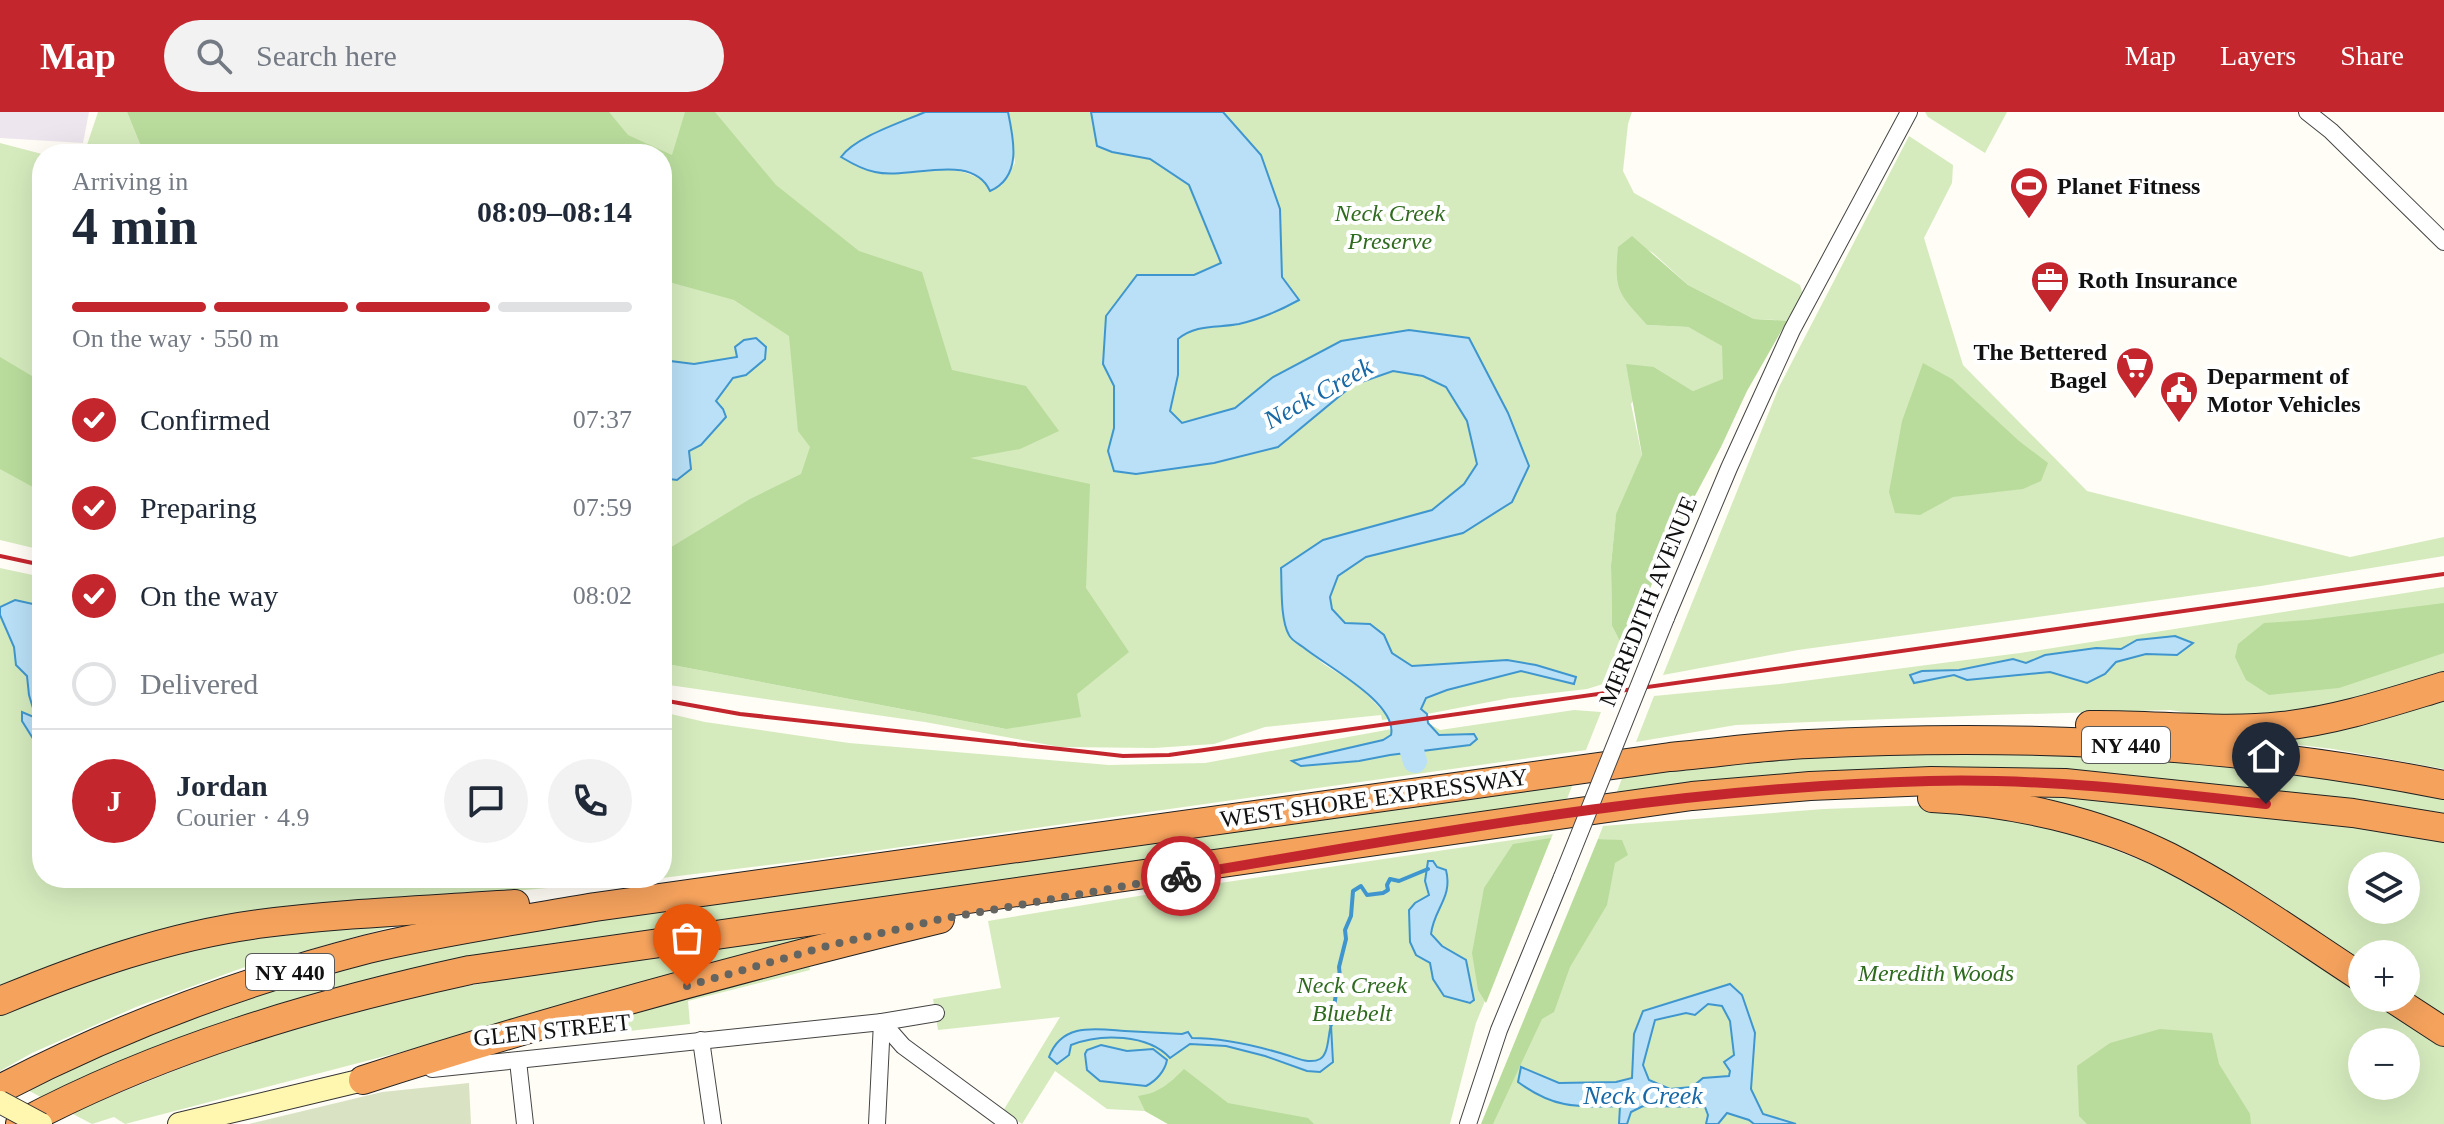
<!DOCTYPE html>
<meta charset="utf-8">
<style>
body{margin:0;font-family:"Times New Roman",serif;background:#f2f2f3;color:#1f2937;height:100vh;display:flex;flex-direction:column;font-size:30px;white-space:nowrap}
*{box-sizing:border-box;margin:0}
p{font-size:26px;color:#747a83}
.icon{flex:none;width:44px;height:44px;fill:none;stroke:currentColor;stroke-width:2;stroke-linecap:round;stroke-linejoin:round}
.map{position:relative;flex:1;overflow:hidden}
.drawer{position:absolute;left:32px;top:32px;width:640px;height:744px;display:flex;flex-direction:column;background:#fff;border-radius:32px;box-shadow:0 8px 32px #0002}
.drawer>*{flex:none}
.buttons{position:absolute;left:2348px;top:740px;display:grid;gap:16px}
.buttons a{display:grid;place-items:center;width:72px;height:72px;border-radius:50%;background:#fff;box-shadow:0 8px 32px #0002;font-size:40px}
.pin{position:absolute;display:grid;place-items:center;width:68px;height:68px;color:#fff;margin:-82px -34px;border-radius:50% 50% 50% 0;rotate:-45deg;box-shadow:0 0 8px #0007}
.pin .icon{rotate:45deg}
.courier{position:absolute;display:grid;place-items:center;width:80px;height:80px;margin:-40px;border:6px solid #c4262e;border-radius:50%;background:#fff;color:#222;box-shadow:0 2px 10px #0007}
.summary em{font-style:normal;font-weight:800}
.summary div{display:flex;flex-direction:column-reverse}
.summary{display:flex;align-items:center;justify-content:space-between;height:136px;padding:0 40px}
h1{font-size:52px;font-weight:800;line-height:60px}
.bar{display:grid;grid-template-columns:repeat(4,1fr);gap:12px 8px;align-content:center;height:96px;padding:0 40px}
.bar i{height:10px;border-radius:6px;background:#e0e1e3}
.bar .selected{background:#c4262e}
.bar p{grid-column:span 4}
.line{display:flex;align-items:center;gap:20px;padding:0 40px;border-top:2px solid #e0e1e3}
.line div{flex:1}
.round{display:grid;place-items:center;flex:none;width:84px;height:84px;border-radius:42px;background:#f2f2f3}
ol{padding:0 40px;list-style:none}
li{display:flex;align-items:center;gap:24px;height:88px}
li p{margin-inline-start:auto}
li .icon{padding:8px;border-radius:50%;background:#c4262e;color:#fff;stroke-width:4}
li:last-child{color:#747a83}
li i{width:44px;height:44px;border:4px solid #e0e1e3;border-radius:50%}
header{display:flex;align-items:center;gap:48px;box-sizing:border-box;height:112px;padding:0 40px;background:#c4262e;color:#fff}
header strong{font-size:38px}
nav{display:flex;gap:44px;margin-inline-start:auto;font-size:28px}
.search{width:560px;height:72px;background:#f2f2f3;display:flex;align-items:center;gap:20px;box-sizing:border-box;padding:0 28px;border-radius:44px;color:#747a83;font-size:30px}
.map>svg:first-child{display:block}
</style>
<header>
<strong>Map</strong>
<div class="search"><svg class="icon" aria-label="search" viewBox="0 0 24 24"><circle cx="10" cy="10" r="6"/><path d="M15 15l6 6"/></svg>Search here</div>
<nav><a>Map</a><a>Layers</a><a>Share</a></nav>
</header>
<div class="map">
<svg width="2444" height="1012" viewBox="0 0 2444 1012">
<rect width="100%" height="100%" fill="#fffdf5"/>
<polygon fill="#eee6ef" points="0,0 89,0 83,31 0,26"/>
<g fill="#d5ebbd" fill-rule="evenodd">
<polygon points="98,0 127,0 140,32 140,42 84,42"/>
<path d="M261 0H925L877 21 924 60C967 54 964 63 1001 74L1015 51 1008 0H1091L1097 34 1112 40 1150 47 1189 73 1221 151 1194 163H1137L1103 251 1114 273V316L1108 339 1136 362 1214 351 1278 335 1353 273 1393 259 1423 264 1446 275 1467 309 1477 352 1464 372 1432 398 1323 428 1289 524 1325 553 1360 575 1390 607 1382 608 1381 603 1265 615 1214 632 1154 636 1060 635 925 610 662 572V551L1006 617 662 489V366L677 367 689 339 725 305 715 289 733 266 746 263 738 245 694 252 662 248V42H285Z"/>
<polygon points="1151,0 1632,0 1628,12 1623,59 1634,81 1800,173 1803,183 1792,201 1792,218 1775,208 1754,207 1688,173 1653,141 1628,127 1647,213 1688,215 1723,234 1723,268 1693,279 1654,255 1631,292 1642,344 1616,403 1611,453 1612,514 1625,539 1613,569 1587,577 1510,586 1427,602 1421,597 1426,586 1447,578 1521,559 1574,572 1576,565 1521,551 1423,560 1323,504 1322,467 1518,363 1422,228 1271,291 1161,321 1173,212 1267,169"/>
<polygon points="1925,0 2007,0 1985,41 1928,5"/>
<polygon points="1909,24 1953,53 1952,71 1924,126 1963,253 2087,379 2350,445 2444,425 2444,444 2261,474 1798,538 1663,563 1779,275"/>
<polygon points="0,31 42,42 42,438 0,428"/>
<polygon points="0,456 42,465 42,494 15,488 0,495"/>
<polygon points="2444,475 2444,563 2294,603 2208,604 2170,598 1993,603 1736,613 1636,630 1654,584 1780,572 2020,541"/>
<polygon points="0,503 14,535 16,553 27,564 29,583 36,607 22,600 22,609 37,632 42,657 42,766 660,766 332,795 0,880"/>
<polygon points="2444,580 2444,657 2333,637 2176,618"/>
<polygon points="1574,598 1601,600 1586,638 809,748 662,766 662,600 705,610 849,631 1109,653 1205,651 1392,617 1391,623 1383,628 1293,649 1301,654 1359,649 1390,643 1470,633 1476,627 1473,622 1439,623 1428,611 1440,618"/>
<polygon points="2106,638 2444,681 2444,706 2253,677 1616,682 1624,661 1797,640"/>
<polygon points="1576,664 1565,692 387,867 48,989 22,975 222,890 464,825"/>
<path d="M2048 686C2179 681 2315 709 2444 728V906L2406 881V842H2362V853ZM2362 754H2406V798H2362Z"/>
<path d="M1937 693 2039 708 2193 769 2344 863 2362 881V886H2368L2444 935V1012H1487L1613 728 1598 727 1603 714 1824 697ZM2362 930H2406V974H2362Z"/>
<polygon points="1553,722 1476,911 1450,1012 1168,1012 1145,999 1107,997 1055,959 1022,1012 1003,999 1060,905 938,918 933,887 1001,876 988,809 1193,775"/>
<polygon points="402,812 242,856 136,895 32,941 0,959 0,899 116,857 235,824"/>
<path d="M842 818 527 907 125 1012 114 1005 92 1012 71 1001C172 959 273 917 380 892 532 857 688 842 842 818Z"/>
<polygon points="809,853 810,858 688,889 690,912 507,933"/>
</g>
<g fill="#b9dc9c">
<polygon points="127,0 609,0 628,23 672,43 685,0 715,0 776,73 859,139 922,160 952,258 1026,274 1059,319 1020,337 970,346 1090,372 1086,476 1129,540 1077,582 1081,605 1006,617 662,551 662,434 673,434 750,387 801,362 810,335 798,319 789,224 734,188 662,168 662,42 527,42 498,33 463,42 140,42 140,32"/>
<path d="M1632 124 1688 173 1754 207 1787 209 1747 279 1721 335 1664 442 1625 539 1612 514 1611 453 1616 402 1642 343 1626 252 1654 255 1693 279 1723 267 1722 234 1688 215 1647 213C1618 180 1614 180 1618 135Z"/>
<polygon points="0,245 42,270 42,380 0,357"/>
<polygon points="1923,251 1952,267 2019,329 2048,351 2041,369 2023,377 1953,385 1920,403 1895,401 1889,380 1902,309"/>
<polygon points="2444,491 2444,541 2339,576 2269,583 2246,568 2235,545 2238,532 2264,511 2309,508"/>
<polygon points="1551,726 1490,881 1486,891 1478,878 1472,841 1484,776 1513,732"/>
<polygon points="1598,727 1622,728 1628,743 1615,751 1607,793 1570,855 1554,900 1542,907 1493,1012 1481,1012"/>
<polygon points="2160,917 2212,921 2219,952 2250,1002 2251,1012 2087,1012 2079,1004 2077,954 2110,931"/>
<path d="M1184 957 1228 991 1308 1006 1314 1012H1168L1145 999 1138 984C1159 981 1169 972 1184 957Z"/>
</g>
<polygon fill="#d9e3c4" points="469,971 471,1012 249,1012 382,980"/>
<g fill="#b9e0f7" stroke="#3f96cf" stroke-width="2" fill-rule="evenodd">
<path d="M925 0H1008C1014 28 1022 65 990 79 972 39 909 68 875 60 863 58 851 51 841 45 855 25 902 10 925 0Z"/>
<path d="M1091 0H1223L1261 43 1280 97 1282 165 1299 188C1279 199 1261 207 1239 212 1217 216 1196 212 1178 227V263L1170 299 1182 311 1235 296 1273 265 1341 229 1409 218 1469 226 1508 301 1529 354 1512 390 1463 421 1366 445 1338 464 1330 485 1332 497 1345 511 1370 512 1384 523 1392 541 1412 554 1507 548 1536 553 1576 565 1574 572 1521 559 1447 578 1426 586 1421 597 1427 602 1428 611 1439 623 1474 622 1477 627 1470 633 1390 643 1359 649 1301 654 1292 649 1383 628 1391 623C1398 591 1326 554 1303 535 1299 532 1291 528 1289 523 1280 507 1282 474 1281 456L1323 428 1432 398 1464 372 1477 352 1467 309 1446 275 1423 264 1393 259 1353 273 1278 335 1214 351 1136 362 1114 359 1108 339 1114 316V274L1103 252 1106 204 1137 163H1194L1221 151 1189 73 1150 47 1112 40 1097 34Z"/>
<polygon points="756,226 766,235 765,247 746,263 733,266 716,289 723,297 726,305 701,333 689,339 691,357 677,368 662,366 662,248 694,252 737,245 735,235 744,228"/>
<polygon points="15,488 42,494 42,657 37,633 22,609 22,600 36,606 29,583 27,564 16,553 14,535 0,503 0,495"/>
<polygon points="2175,524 2193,531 2177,543 2146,542 2116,550 2105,562 2087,571 2050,560 1967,568 1954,563 1914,571 1910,563 1922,559 1959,558 2013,547 2026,551 2045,543 2096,536 2121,537 2137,528"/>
<path d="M1428 749H1433L1437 755 1446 758C1453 786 1434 796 1431 822L1442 834 1466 848 1474 888 1470 891 1444 884 1433 867 1430 851 1416 843 1410 830 1409 798 1415 791 1429 783 1425 769Z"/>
<path d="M1730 872 1742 883 1755 921 1751 977 1763 1002 1796 1012H1754L1749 1008 1727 1001 1718 1012H1706L1708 1003 1705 995 1643 994 1631 1000 1627 1012H1619L1620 994C1577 995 1555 997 1518 970L1521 955 1559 971 1616 970 1632 966 1634 922 1643 899ZM1708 892 1722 894 1730 909 1734 943 1724 950 1730 959 1729 964 1703 966 1692 975 1670 977 1649 968 1643 953 1655 908 1686 901 1695 903Z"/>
<path d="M1331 913 1333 950 1320 960 1307 959 1265 944 1226 934 1190 932 1170 946C1148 922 1101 921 1071 933L1069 943 1057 952 1049 945C1062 910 1096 917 1125 919 1144 920 1163 921 1182 922L1188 920 1192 926C1226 926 1258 934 1290 944 1298 947 1311 952 1320 947 1329 942 1328 922 1331 913Z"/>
<path d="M1101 933 1127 939 1153 937 1167 948C1165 959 1156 969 1146 974L1100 969 1087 958 1085 942 1087 938Z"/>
</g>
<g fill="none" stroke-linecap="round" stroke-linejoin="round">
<polyline stroke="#3f96cf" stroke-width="4" points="1331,913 1336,882 1341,876 1339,855 1346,827 1345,818 1351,804 1353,779 1361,774 1367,783 1383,781 1388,778 1387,773 1390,767 1399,769 1428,757"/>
<polyline stroke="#b9e0f7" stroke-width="24" points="1403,609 1415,649"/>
<defs>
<g id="street">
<polyline points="2307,0 2331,19 2444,130"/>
<polyline points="1666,506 1729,356 1792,218 1909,0"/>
<polyline points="882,910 903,934 1009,1012"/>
<polyline points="701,928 713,1012"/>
<polyline points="518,949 525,1012"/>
<polyline points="432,957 882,910 936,901"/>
<polyline points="877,1012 882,910"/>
<polyline points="1468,1012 1499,918 1562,765"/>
</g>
<polyline id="secondary" points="179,1012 363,968"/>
<g id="highway">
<path d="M2090 613C2154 612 2219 621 2282 614 2338 608 2391 590 2444 574"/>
<path d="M1932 686C2012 690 2098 709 2169 745 2237 780 2299 825 2362 866"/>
<polyline points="2392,886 2444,920"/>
<path d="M0 889C82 855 169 824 258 812 343 801 429 798 515 792"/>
<path d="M363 968C552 907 746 854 940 807"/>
<path d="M0 977C117 916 240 870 368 837 443 819 520 808 595 795L1670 645C1716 641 1762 634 1809 632 2022 621 2235 631 2444 673"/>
<path d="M20 1012C161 937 314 892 470 858L1692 684 1810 674 1931 669 2065 671 2353 701 2444 716"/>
</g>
</defs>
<use href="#street" stroke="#444" stroke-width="18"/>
<use href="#secondary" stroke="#333" stroke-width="24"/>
<use href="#highway" stroke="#222" stroke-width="30"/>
<use href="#street" stroke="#fff" stroke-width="16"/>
<use href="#secondary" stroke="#fff6b0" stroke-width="22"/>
<use href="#highway" stroke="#f5a25d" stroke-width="28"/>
<g stroke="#c4262e" stroke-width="4">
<polyline points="0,444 42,453"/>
<polyline points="662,588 740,602 1088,640 1123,644 1169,643 2444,462"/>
</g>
<defs>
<polyline id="street-bridge" points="1562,765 1666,506"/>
<polyline id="secondary-bridge" points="0,990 41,1012"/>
</defs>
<use href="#street-bridge" stroke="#444" stroke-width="18" stroke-linecap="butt"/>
<use href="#secondary-bridge" stroke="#333" stroke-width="24" stroke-linecap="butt"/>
<use href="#street-bridge" stroke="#fff" stroke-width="16"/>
<use href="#secondary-bridge" stroke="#fff6b0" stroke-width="22"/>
</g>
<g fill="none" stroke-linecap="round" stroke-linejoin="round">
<polyline stroke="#646461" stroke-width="8" stroke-dasharray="0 14.4" points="687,874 831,833 941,807 1181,764"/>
<path stroke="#c4262e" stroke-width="10" d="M1181 764C1428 722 1677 675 1929 669 2042 666 2153 679 2266 692"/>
</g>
<defs>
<symbol id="stadium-pin" viewBox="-11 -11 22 30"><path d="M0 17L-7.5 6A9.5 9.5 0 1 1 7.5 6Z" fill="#c4262e" stroke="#fff"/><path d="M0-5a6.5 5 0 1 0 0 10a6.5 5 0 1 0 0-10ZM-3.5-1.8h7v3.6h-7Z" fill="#fff"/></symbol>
<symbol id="office-pin" viewBox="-11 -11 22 30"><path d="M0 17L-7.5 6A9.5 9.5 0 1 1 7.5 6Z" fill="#c4262e" stroke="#fff"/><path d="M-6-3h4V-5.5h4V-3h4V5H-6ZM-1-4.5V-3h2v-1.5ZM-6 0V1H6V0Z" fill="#fff"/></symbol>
<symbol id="supermarket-pin" viewBox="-11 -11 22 30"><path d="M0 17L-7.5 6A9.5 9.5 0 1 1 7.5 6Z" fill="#c4262e" stroke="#fff"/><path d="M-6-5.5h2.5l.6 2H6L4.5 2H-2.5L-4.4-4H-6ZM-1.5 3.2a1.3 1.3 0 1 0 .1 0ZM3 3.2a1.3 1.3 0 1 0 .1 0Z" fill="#fff"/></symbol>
<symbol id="civic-pin" viewBox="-11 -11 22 30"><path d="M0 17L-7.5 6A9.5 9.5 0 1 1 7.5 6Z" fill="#c4262e" stroke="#fff"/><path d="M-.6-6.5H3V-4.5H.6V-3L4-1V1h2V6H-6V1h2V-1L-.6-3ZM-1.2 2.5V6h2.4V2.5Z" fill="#fff"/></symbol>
</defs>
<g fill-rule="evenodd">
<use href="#stadium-pin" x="2007" y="52" width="44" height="60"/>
<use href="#office-pin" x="2028" y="146" width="44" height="60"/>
<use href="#supermarket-pin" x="2113" y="232" width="44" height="60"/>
<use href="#civic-pin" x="2157" y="256" width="44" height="60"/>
</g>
<g text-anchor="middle" stroke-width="8" stroke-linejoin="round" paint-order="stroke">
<g fill="#fff" stroke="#585858" stroke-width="2">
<rect x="2082" y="615" width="88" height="36" rx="6"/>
<rect x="246" y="842" width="88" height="36" rx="6"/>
</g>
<g font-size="22" font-weight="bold" fill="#111">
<text x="2126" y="641">NY 440</text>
<text x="290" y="868">NY 440</text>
</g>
<g font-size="24" font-weight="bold" fill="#111" stroke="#fff" text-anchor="start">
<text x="2057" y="82">Planet Fitness</text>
<text x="2078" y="176">Roth Insurance</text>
<text x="2107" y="248" text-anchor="end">The Bettered<tspan x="2107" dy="28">Bagel</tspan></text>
<text x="2207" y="272">Deparment of<tspan x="2207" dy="28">Motor Vehicles</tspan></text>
</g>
<g font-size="24" font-style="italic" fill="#2f6b1f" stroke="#fff">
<text x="1390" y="109">Neck Creek<tspan x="1390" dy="28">Preserve</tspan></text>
<text x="1936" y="869">Meredith Woods</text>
<text x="1352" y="881">Neck Creek<tspan x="1352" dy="28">Bluebelt</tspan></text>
</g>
<g font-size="24" fill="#111" stroke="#fff">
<text transform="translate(1648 489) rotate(-68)" y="8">MEREDITH AVENUE</text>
<text transform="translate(1374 686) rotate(-8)" y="8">WEST SHORE EXPRESSWAY</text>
<text transform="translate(552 918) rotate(-6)" y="8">GLEN STREET</text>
</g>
<g font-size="26" font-style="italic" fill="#1768a6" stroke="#fff">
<text transform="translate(1318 281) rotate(-29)" y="9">Neck Creek</text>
<text x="1643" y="992">Neck Creek</text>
</g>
</g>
</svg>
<div class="buttons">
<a><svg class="icon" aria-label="layers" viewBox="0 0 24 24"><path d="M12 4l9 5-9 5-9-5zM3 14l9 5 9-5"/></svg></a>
<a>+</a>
<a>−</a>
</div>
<div class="pin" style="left:687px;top:874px;background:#ea580c"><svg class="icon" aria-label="bag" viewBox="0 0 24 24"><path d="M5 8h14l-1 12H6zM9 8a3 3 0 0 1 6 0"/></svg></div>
<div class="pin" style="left:2266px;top:692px;background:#1f2937"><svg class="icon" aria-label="home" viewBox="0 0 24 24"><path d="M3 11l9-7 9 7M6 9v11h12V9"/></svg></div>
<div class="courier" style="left:1181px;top:764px"><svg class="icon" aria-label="bike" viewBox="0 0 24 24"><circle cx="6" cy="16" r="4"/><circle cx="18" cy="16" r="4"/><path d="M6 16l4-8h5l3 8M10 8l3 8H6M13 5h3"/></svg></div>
<section class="drawer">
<div class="summary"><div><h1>4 min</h1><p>Arriving in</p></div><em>08:09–08:14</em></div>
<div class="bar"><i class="selected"></i><i class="selected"></i><i class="selected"></i><i></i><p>On the way · 550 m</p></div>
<ol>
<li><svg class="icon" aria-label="check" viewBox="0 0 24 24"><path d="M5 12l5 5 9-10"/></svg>Confirmed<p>07:37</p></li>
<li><svg class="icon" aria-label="check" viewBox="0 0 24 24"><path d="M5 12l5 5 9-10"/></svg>Preparing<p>07:59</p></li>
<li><svg class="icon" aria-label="check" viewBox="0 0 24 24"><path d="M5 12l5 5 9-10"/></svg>On the way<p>08:02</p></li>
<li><i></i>Delivered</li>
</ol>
<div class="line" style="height:144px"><b class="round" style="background:#c4262e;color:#fff">J</b><div><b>Jordan</b><p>Courier · 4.9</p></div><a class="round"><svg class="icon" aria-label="chat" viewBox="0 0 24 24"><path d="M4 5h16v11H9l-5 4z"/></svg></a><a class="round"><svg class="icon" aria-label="phone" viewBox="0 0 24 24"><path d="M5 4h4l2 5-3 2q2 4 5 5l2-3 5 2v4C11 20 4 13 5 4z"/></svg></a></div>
</section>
</div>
